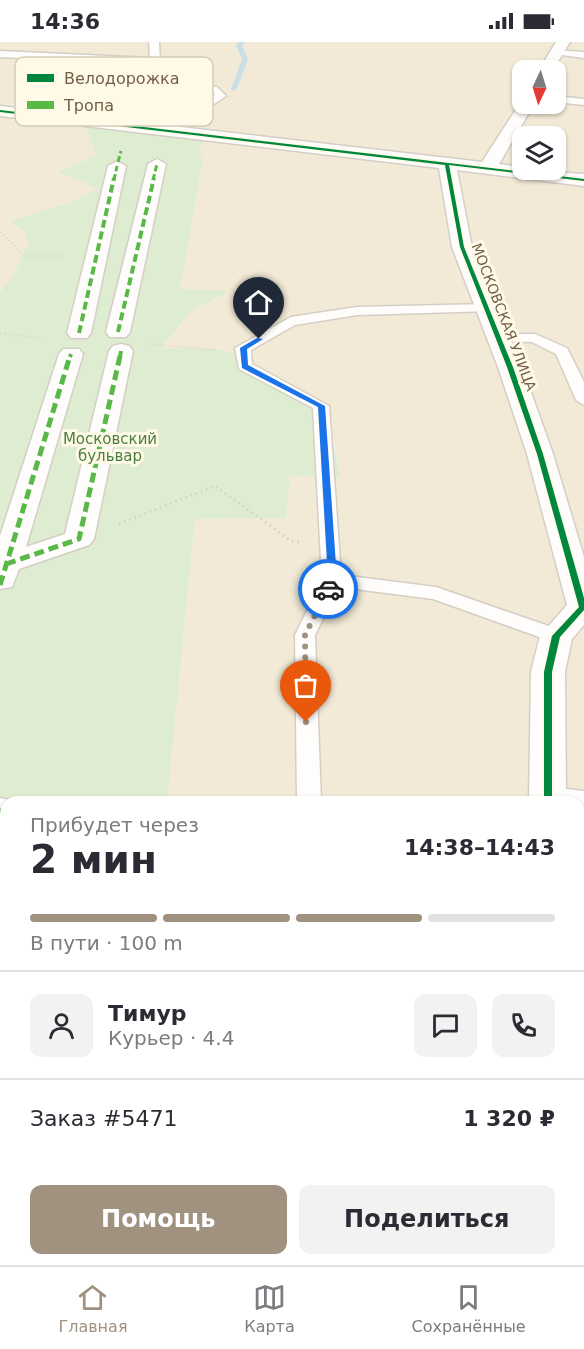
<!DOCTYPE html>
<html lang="ru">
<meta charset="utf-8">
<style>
body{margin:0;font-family:"DejaVu Sans",sans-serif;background:#f2f2f3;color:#2b2b33;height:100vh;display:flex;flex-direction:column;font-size:22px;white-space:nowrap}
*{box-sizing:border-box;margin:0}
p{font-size:20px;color:#7c7c81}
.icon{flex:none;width:33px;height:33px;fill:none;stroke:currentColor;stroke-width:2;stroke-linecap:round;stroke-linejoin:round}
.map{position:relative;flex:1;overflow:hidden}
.details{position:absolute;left:0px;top:754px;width:585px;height:470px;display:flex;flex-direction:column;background:#fff;border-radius:18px 18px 0 0;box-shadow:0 2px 4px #0004}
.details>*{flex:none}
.needle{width:39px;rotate:184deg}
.buttons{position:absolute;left:512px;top:18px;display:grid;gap:12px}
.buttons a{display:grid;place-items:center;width:54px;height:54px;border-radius:12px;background:#fff;box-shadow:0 2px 4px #0004;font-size:30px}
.pin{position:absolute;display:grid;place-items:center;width:51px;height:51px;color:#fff;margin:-62px -26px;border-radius:50% 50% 50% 0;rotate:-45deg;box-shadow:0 0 6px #0007}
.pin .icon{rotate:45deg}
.courier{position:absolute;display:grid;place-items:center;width:60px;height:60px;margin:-30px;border:4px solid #1a73e8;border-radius:50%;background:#fff;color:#222;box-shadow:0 2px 8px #0007}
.overview em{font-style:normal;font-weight:700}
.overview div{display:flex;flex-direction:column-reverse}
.overview{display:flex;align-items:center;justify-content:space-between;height:102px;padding:0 30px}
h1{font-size:39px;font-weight:700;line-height:45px}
.bar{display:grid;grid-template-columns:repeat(4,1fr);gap:9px 6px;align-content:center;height:72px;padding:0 30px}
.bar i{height:8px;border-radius:4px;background:#e1e1e2}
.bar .on{background:#a19280}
.bar p{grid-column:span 4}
.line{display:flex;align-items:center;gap:15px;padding:0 30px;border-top:2px solid #e1e1e2}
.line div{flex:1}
.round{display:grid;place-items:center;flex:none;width:63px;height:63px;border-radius:12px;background:#f2f2f3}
.button{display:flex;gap:12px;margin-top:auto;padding:12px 30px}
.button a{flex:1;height:69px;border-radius:12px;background:#a19280;color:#fff;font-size:24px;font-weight:700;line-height:69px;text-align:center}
.button a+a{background:#f2f2f3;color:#2b2b33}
.status{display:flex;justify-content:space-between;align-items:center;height:42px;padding:0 30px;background:#fff;direction:ltr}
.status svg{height:16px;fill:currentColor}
.tab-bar{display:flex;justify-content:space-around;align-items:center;height:84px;border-top:2px solid #e1e1e2;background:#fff;font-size:16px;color:#7c7c81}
.tab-bar a{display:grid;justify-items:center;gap:3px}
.tab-bar .on{color:#a19280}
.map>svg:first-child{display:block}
</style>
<div class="status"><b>14:36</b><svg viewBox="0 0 49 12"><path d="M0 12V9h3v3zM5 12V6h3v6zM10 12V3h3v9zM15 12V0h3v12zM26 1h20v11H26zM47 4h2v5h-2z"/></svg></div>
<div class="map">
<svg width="584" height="1223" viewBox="0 0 584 1223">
<rect width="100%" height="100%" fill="#f6f2e7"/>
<path fill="#f2ead7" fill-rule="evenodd" d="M0 0H584V1223H98V1218H579V760H167L195 477 286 476 290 434 340 436 336 408 327 373 243 331 213 307H162L190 270 230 250 180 247 203 118 199 109 204 97 86 84 97 114 59 128 99 146 74 159 12 179 25 190 29 200 13 233 0 250ZM522 28H555V62H522ZM522 94H555V128H522Z"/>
<polygon fill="#deedd2" points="85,83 205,96 199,109 203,118 180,247 231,249 190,270 162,306 213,307 239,313 243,331 327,373 341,436 290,434 286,476 195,477 167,760 6,760 6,1218 98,1218 98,1223 0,1223 0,250 13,233 29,200 25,190 11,179 74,159 98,147 58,129 97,114"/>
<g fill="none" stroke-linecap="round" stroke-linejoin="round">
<polygon fill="#c9dfe6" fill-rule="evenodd" points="239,0 245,0 242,4 248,17 237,47 234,49 231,47 242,17 236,4"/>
<defs>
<g id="lane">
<polygon points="149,0 159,0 160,19 150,40 217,45 226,54 169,92 165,91 165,87 215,53 214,51 141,45 139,37 149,22 0,15 0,9 150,16"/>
<polygon points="554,8 584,10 584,16 554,12"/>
<polygon points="555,54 584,57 584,63 555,60"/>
<polygon points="487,262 494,266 492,269 357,273 295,283 251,308 252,322 329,364 341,533 436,545 563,589 566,594 563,599 556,601 433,557 339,545 315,593 321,760 297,760 295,593 322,538 313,366 239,327 235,306 291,275 357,265"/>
<polygon points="499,292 535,292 567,306 584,340 584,363 576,358 556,312 532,300 494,299 492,296"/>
<polygon points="548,745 584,749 584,767 579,766 579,760 540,760 536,754 540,748"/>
<rect x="93" y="1218" width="32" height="5"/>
</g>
<g id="street">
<polygon points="556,0 570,0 553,28 539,28"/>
<polygon points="522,58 522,62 534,62 499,122 522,125 522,128 584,132 584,144 457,128 472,205 522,325 553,412 584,515 584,583 572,597 565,630 566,760 529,760 531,630 540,594 567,563 527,412 498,325 452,205 439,126 0,74 0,64 482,120"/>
<polygon points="157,117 166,122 130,290 126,295 110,295 106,290 148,122"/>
<polygon points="117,119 126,124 91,291 87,296 71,296 67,291 108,124"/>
<polygon points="121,302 129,304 133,309 94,497 89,503 19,527 12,545 0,547 0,494 59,312 63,307 79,307 83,312 26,505 65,492 109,309 113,304"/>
<polygon points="0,756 20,760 6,760 6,784 0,784"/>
<polygon points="579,819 584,821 584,854 579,852"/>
<polygon points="6,940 6,1011 0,1013 0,942"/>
<rect x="0" y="1139" width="6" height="50"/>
<polygon points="6,1190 6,1218 31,1218 31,1223 0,1223 0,1193"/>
</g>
</defs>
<use href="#lane" stroke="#d4cec5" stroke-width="3"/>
<use href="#street" stroke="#d4cec5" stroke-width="3"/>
<g stroke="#d7d0c9" stroke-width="2" stroke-dasharray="1 3" stroke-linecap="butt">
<polyline points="0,190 25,214 64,214"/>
<polyline points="0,291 44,297"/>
<polyline points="149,302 216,308"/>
</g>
<polyline stroke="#d7d0c9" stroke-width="3" stroke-dasharray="1.5 4" stroke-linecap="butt" points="119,482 215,444 291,499 300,500"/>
<use href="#lane" fill="#fefdfb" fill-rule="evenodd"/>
<use href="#street" fill="#fefdfb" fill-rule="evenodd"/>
<g stroke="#58b947" stroke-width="3" stroke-dasharray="6 3" stroke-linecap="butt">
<polyline points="118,120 121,109"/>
<polyline points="114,138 117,124"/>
<polyline points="153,138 157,122"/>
</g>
<g stroke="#58b947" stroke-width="4" stroke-dasharray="8 4" stroke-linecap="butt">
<polyline points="118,290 154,136"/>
<polyline points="79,291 114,136"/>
<polyline points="70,315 71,312"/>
<polyline points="120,315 121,309"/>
</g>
<g stroke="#58b947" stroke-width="5" stroke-dasharray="10 5" stroke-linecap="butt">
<polyline points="6,522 79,497 120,314"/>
<polyline points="0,543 70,314"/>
</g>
<polyline stroke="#58b947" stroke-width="7" stroke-dasharray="13 7" stroke-linecap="butt" points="0,770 6,770"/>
<g stroke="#58b947" stroke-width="8" stroke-dasharray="16 8" stroke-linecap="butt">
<polyline points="0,993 6,959"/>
<polyline points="0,1164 6,1164"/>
<polyline points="5,1223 6,1216"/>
</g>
<defs>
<polygon id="cycleway" points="0,68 584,137 584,139 449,123 464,205 513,325 543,412 584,556 584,568 560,595 552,630 552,760 544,760 544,630 552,594 579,565 537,412 507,325 460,205 445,123 0,70"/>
</defs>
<use href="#cycleway" stroke="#fffae7" stroke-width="3"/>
<use href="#cycleway" fill="#00873e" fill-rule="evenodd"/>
</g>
<polygon fill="#1a73e8" points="257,296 263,297 247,307 248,323 325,364 337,538 331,548 324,547 328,538 318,365 242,326 240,306"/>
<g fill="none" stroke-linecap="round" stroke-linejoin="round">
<polyline stroke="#a19280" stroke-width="6" stroke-dasharray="0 10.8" points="306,680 305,593 328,547"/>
</g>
<g text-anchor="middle" stroke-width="6" stroke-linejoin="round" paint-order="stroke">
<g font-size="14" fill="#735f48" stroke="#fffae7">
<text transform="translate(504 275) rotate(69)" y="5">МОСКОВСКАЯ УЛИЦА</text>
</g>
<g font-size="15" fill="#4b7f42" stroke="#fffae7">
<text x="110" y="402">Московский<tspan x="110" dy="17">бульвар</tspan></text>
</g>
</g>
<rect x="15" y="15" width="198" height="69" rx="9" fill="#fffae7" stroke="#d5ccb7" stroke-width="1.5"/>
<rect x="27" y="32" width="27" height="8" fill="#00873e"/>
<rect x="27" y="59" width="27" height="8" fill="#58b947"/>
<g font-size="16" fill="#735f48">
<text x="64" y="42">Велодорожка</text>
<text x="64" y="69">Тропа</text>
</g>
</svg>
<div class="buttons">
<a><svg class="needle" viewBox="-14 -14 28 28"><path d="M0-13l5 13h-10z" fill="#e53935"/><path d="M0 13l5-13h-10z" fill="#7c7c81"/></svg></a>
<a><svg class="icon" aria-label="layers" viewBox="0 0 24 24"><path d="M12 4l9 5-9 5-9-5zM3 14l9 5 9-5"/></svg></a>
</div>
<div class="pin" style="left:306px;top:680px;background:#ea580c"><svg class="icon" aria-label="bag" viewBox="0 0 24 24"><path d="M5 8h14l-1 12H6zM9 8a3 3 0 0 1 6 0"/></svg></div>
<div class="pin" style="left:259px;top:297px;background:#1f2937"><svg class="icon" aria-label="home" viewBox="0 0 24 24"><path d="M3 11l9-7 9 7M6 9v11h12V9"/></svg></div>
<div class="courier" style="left:328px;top:547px"><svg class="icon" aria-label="car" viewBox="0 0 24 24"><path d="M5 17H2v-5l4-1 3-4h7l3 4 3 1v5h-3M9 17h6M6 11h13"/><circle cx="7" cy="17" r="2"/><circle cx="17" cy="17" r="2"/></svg></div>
<section class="details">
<div class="overview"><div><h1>2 мин</h1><p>Прибудет через</p></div><em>14:38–14:43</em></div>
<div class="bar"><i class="on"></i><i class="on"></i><i class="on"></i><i></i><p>В пути · 100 m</p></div>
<div class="line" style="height:108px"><a class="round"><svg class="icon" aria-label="person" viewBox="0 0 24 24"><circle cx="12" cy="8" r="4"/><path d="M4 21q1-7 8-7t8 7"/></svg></a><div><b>Тимур</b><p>Курьер · 4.4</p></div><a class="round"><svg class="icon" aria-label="chat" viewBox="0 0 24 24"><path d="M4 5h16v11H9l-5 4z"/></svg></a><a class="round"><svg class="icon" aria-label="phone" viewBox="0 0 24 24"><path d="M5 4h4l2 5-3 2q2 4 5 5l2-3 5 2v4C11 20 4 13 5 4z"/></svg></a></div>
<div class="line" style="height:78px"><div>Заказ #5471</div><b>1 320 ₽</b></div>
<div class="button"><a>Помощь</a><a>Поделиться</a></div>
</section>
</div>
<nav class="tab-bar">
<a class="on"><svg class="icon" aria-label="home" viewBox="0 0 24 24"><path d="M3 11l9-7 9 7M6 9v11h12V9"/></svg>Главная</a>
<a><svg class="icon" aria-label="map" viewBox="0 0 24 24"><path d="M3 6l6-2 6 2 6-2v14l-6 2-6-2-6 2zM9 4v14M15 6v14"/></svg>Карта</a>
<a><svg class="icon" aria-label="saved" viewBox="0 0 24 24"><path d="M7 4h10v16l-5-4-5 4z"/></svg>Сохранённые</a>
</nav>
